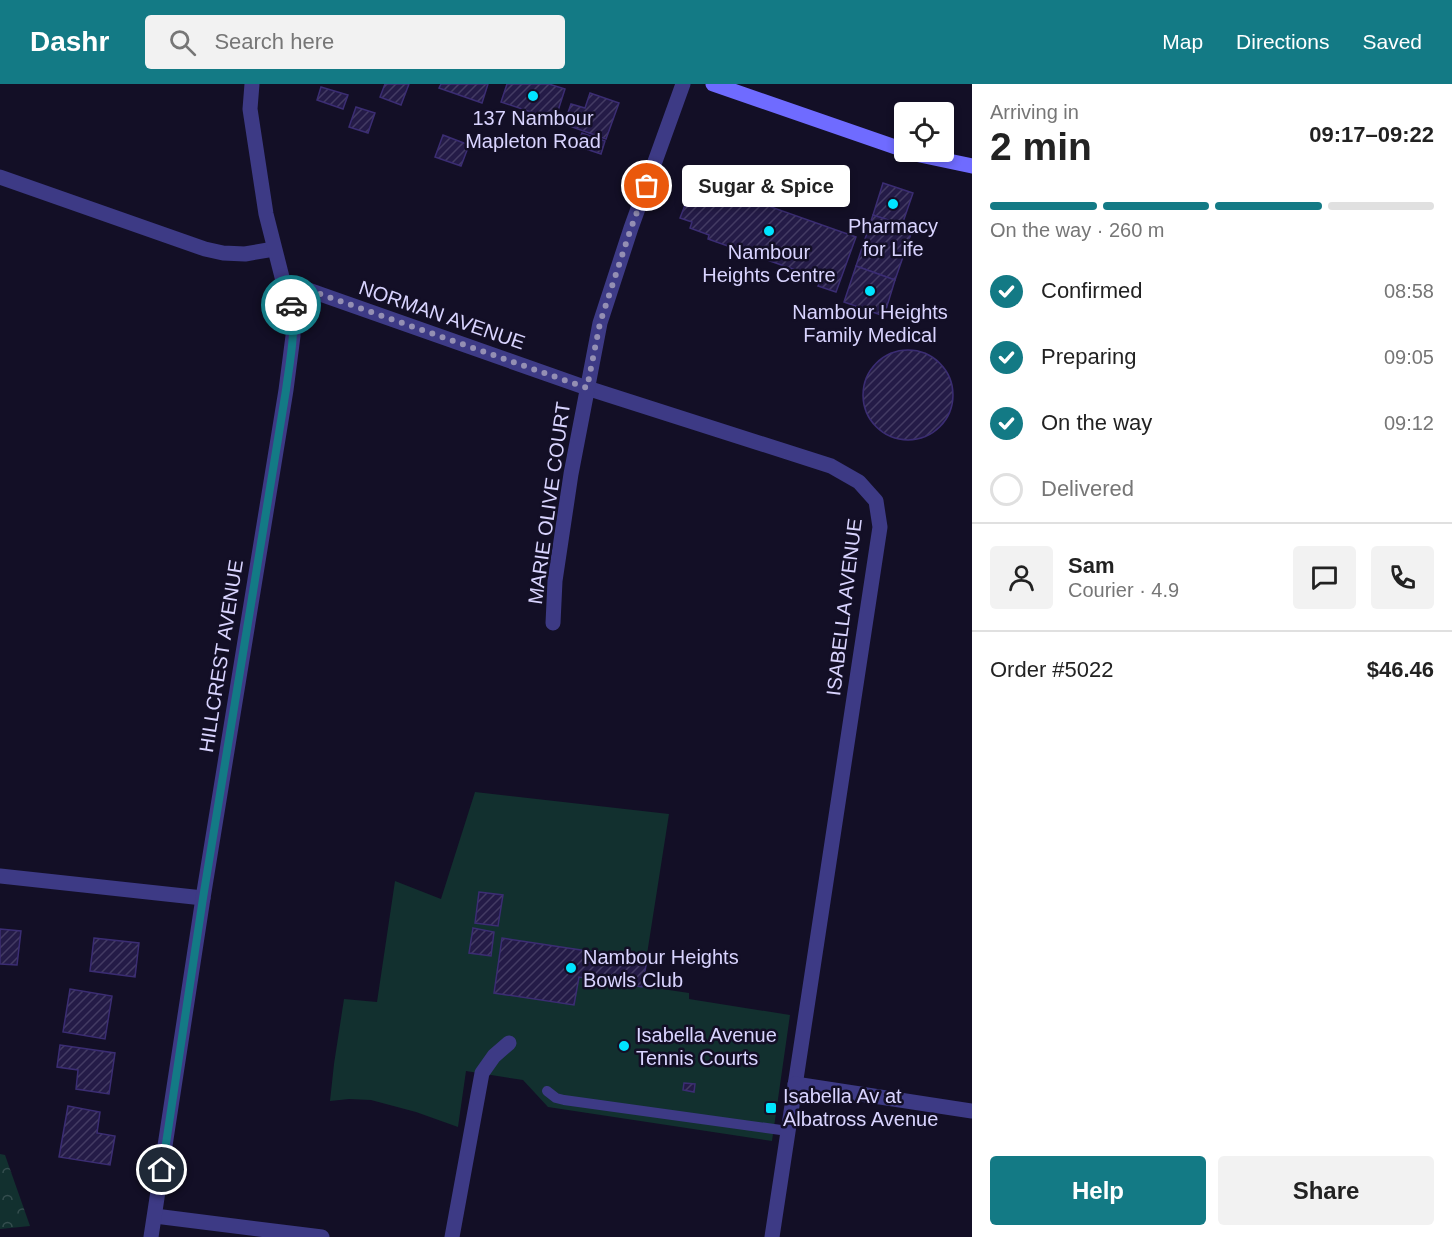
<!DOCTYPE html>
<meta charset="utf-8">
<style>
body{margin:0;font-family:Arial,sans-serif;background:#f2f2f2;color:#222;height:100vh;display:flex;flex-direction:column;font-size:22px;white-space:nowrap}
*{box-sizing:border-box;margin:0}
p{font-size:20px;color:#767676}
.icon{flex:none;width:33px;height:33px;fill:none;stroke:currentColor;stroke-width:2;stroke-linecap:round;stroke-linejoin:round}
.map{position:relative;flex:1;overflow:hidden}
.drawer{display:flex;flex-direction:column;background:#fff;width:480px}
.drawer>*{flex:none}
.tools{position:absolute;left:894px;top:18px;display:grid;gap:12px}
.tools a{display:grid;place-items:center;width:60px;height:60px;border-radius:6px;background:#fff;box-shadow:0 3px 9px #0003;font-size:30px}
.pin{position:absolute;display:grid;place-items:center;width:51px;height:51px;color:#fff;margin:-26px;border:3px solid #fff;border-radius:50%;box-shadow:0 2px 6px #0007}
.courier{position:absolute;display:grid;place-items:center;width:60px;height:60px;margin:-30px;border:4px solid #137a85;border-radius:50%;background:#fff;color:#222;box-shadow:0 2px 8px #0007}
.bubble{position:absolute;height:42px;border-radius:6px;background:#fff;box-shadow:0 3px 9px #0003;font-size:20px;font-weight:700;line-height:42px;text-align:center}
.head em{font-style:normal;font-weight:700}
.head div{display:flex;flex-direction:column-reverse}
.head{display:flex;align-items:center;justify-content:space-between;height:102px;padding:0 18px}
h1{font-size:39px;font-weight:700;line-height:45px}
.bar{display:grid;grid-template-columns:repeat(4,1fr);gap:9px 6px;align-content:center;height:72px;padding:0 18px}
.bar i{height:8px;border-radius:4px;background:#e0e0e0}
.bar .active{background:#137a85}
.bar p{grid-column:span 4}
.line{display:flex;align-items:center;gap:15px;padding:0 18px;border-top:2px solid #e0e0e0}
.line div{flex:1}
.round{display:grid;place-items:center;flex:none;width:63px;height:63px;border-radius:6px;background:#f2f2f2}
ol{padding:0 18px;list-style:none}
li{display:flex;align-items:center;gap:18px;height:66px}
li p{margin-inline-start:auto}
li .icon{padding:6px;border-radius:50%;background:#137a85;color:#fff;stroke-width:4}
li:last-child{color:#767676}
li i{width:33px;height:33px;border:3px solid #e0e0e0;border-radius:50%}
.action{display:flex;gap:12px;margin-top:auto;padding:12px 18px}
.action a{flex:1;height:69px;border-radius:6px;background:#137a85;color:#fff;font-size:24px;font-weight:700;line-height:69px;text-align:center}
.action a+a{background:#f2f2f2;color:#222}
header{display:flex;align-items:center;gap:36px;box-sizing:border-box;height:84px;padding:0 30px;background:#137a85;color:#fff}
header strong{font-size:28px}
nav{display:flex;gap:33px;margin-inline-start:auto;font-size:21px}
.search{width:420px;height:54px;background:#f2f2f2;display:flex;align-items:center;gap:15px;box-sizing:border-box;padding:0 21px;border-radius:6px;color:#767676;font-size:22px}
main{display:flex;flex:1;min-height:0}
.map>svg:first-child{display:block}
</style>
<header>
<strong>Dashr</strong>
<div class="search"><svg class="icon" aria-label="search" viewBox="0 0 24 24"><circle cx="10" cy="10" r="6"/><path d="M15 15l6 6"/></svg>Search here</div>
<nav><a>Map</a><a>Directions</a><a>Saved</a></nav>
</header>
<main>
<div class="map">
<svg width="972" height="1153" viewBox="0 0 972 1153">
<defs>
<pattern id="forest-crowns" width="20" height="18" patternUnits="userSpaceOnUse" patternTransform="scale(1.5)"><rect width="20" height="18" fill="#12302f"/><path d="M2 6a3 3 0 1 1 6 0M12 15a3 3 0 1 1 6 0" fill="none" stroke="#344d4e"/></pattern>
<pattern id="building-hatch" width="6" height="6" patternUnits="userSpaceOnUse" patternTransform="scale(1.5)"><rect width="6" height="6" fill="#241b47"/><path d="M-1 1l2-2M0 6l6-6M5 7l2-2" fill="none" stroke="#433b63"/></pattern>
</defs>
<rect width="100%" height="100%" fill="#130f26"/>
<polygon fill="url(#forest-crowns)" points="0,1070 5,1071 30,1142 0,1145"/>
<polygon fill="#12302f" points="475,708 669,730 642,902 689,909 689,915 790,931 772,1057 548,1023 523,996 466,987 458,1043 416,1028 371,1016 349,1015 330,1017 334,980 344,915 377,918 395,797 441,815"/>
<g fill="url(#building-hatch)" stroke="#3b2d73" stroke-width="1.5">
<polygon points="385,0 409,0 401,21 380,13"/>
<polygon points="441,0 488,0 482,19 439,4"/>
<polygon points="507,0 549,0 565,5 555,36 501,18"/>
<polygon points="321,3 348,11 343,25 317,16"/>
<polygon points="590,9 619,19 606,55 564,40 571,20 585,24"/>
<polygon points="356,23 375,29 368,49 349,43"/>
<polygon points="582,49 605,57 601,70 577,62"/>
<polygon points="443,51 469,61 461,82 435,73"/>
<polygon points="708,89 724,95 726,107 856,153 836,208 818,202 821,195 708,155 709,151 690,144 692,138 680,134 694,98 704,101"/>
<polygon points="883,99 913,109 902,141 873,131"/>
<polygon points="873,131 913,144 895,196 856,182"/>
<polygon points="856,182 895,196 884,232 844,218"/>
<circle cx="908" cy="311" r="45"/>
<polygon points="479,808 503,811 498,842 475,839"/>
<polygon points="473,844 494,848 491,872 469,869"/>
<polygon points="0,845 21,847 17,881 0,880"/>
<polygon points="94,854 139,859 135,893 90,887"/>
<polygon points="502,854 647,876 642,903 579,893 574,921 494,909"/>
<polygon points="70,905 112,912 105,955 63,948"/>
<polygon points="60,961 115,969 109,1010 76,1005 78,986 57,983"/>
<polygon points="684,999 695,1000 694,1008 683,1006"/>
<polygon points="68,1022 100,1028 97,1049 115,1052 110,1081 59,1073"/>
</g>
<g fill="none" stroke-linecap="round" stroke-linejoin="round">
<polyline stroke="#3d3a85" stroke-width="10" points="547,1007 556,1014 564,1016 788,1047"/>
<g stroke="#3d3a85" stroke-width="15">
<polyline points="0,93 205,165 223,169 245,170 274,165"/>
<polyline points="283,197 587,304 831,382 859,398 876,417 880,443 772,1153"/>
<polyline points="553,539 555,497 571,390 600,239 631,144 683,0"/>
<polyline points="0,792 203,814"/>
<polyline points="795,1000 972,1027"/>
<polyline points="155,1132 322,1153"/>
<polyline points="151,1153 203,814 286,306 293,252 292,225 283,197 266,130 250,25 252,0"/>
<polyline points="452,1153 482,989 494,972 509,959"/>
</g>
<g stroke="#6f6bff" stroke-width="15">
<polyline points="713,0 904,66"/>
<polyline points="909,68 920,71 972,82"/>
</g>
</g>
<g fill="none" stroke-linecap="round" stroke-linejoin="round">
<polyline stroke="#948fb3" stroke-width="6" stroke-dasharray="0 10.8" points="291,221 283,197 587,304 600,239 631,144 647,102"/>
<path stroke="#137a85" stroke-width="8" d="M162 1086 203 814 286 306C289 282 297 243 291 221"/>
</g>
<g fill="#00e5ff" stroke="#130f26" stroke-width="2">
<circle cx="533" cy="12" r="6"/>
<circle cx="893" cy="120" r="6"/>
<circle cx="769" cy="147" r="6"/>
<circle cx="870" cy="207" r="6"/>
<circle cx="571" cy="884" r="6"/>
<circle cx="624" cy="962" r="6"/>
<rect x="765" y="1018" width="12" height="12" rx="3"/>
</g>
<g text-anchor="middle" stroke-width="5" stroke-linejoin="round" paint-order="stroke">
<g font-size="20" fill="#d9d4ff" stroke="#130f26">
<text x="533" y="41">137 Nambour<tspan x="533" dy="23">Mapleton Road</tspan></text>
<text x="893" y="149">Pharmacy<tspan x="893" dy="23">for Life</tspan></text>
<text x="769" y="175">Nambour<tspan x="769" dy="23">Heights Centre</tspan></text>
<text x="870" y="235">Nambour Heights<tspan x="870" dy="23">Family Medical</tspan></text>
<text x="583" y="880" text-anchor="start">Nambour Heights<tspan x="583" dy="23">Bowls Club</tspan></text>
<text x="636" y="958" text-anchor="start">Isabella Avenue<tspan x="636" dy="23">Tennis Courts</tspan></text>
<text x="783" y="1019" text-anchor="start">Isabella Av at<tspan x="783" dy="23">Albatross Avenue</tspan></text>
</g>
<g font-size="20" fill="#d9d4ff" stroke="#130f26">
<text transform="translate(442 231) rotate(19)" y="7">NORMAN AVENUE</text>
<text transform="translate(549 419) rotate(-82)" y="7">MARIE OLIVE COURT</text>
<text transform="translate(844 523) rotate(-83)" y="7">ISABELLA AVENUE</text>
<text transform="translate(221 572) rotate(-81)" y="7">HILLCREST AVENUE</text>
</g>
</g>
</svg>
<div class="tools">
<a><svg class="icon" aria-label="locate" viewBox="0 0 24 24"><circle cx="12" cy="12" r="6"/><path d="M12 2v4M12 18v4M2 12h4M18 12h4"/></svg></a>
</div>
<div class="pin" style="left:647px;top:102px;background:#ea580c"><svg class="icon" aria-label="bag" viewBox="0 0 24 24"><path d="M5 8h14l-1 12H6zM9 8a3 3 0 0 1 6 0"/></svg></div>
<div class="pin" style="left:162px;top:1086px;background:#1f2937"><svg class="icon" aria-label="home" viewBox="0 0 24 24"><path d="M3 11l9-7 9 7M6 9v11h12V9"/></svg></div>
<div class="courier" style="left:291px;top:221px"><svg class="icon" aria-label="car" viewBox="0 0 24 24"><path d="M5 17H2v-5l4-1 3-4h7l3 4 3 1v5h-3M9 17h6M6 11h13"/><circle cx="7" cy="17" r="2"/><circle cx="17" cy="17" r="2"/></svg></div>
<div class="bubble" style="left:682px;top:81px;width:168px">Sugar &amp; Spice</div>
</div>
<section class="drawer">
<div class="head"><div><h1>2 min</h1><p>Arriving in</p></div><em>09:17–09:22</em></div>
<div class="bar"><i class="active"></i><i class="active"></i><i class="active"></i><i></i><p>On the way · 260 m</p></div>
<ol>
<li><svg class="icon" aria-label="check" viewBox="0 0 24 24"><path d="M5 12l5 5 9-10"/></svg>Confirmed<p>08:58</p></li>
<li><svg class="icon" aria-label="check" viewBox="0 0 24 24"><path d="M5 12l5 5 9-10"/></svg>Preparing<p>09:05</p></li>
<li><svg class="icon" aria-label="check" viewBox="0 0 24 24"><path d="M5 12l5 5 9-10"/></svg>On the way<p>09:12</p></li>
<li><i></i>Delivered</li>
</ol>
<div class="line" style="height:108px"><a class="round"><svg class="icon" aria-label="person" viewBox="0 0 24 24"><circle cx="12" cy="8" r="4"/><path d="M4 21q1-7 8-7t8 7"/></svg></a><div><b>Sam</b><p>Courier · 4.9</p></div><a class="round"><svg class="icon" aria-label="chat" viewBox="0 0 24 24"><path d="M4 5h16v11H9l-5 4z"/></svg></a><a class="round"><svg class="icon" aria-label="phone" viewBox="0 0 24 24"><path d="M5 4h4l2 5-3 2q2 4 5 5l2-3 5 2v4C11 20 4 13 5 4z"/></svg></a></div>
<div class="line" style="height:78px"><div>Order #5022</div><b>$46.46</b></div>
<div class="action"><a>Help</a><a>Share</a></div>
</section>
</main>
